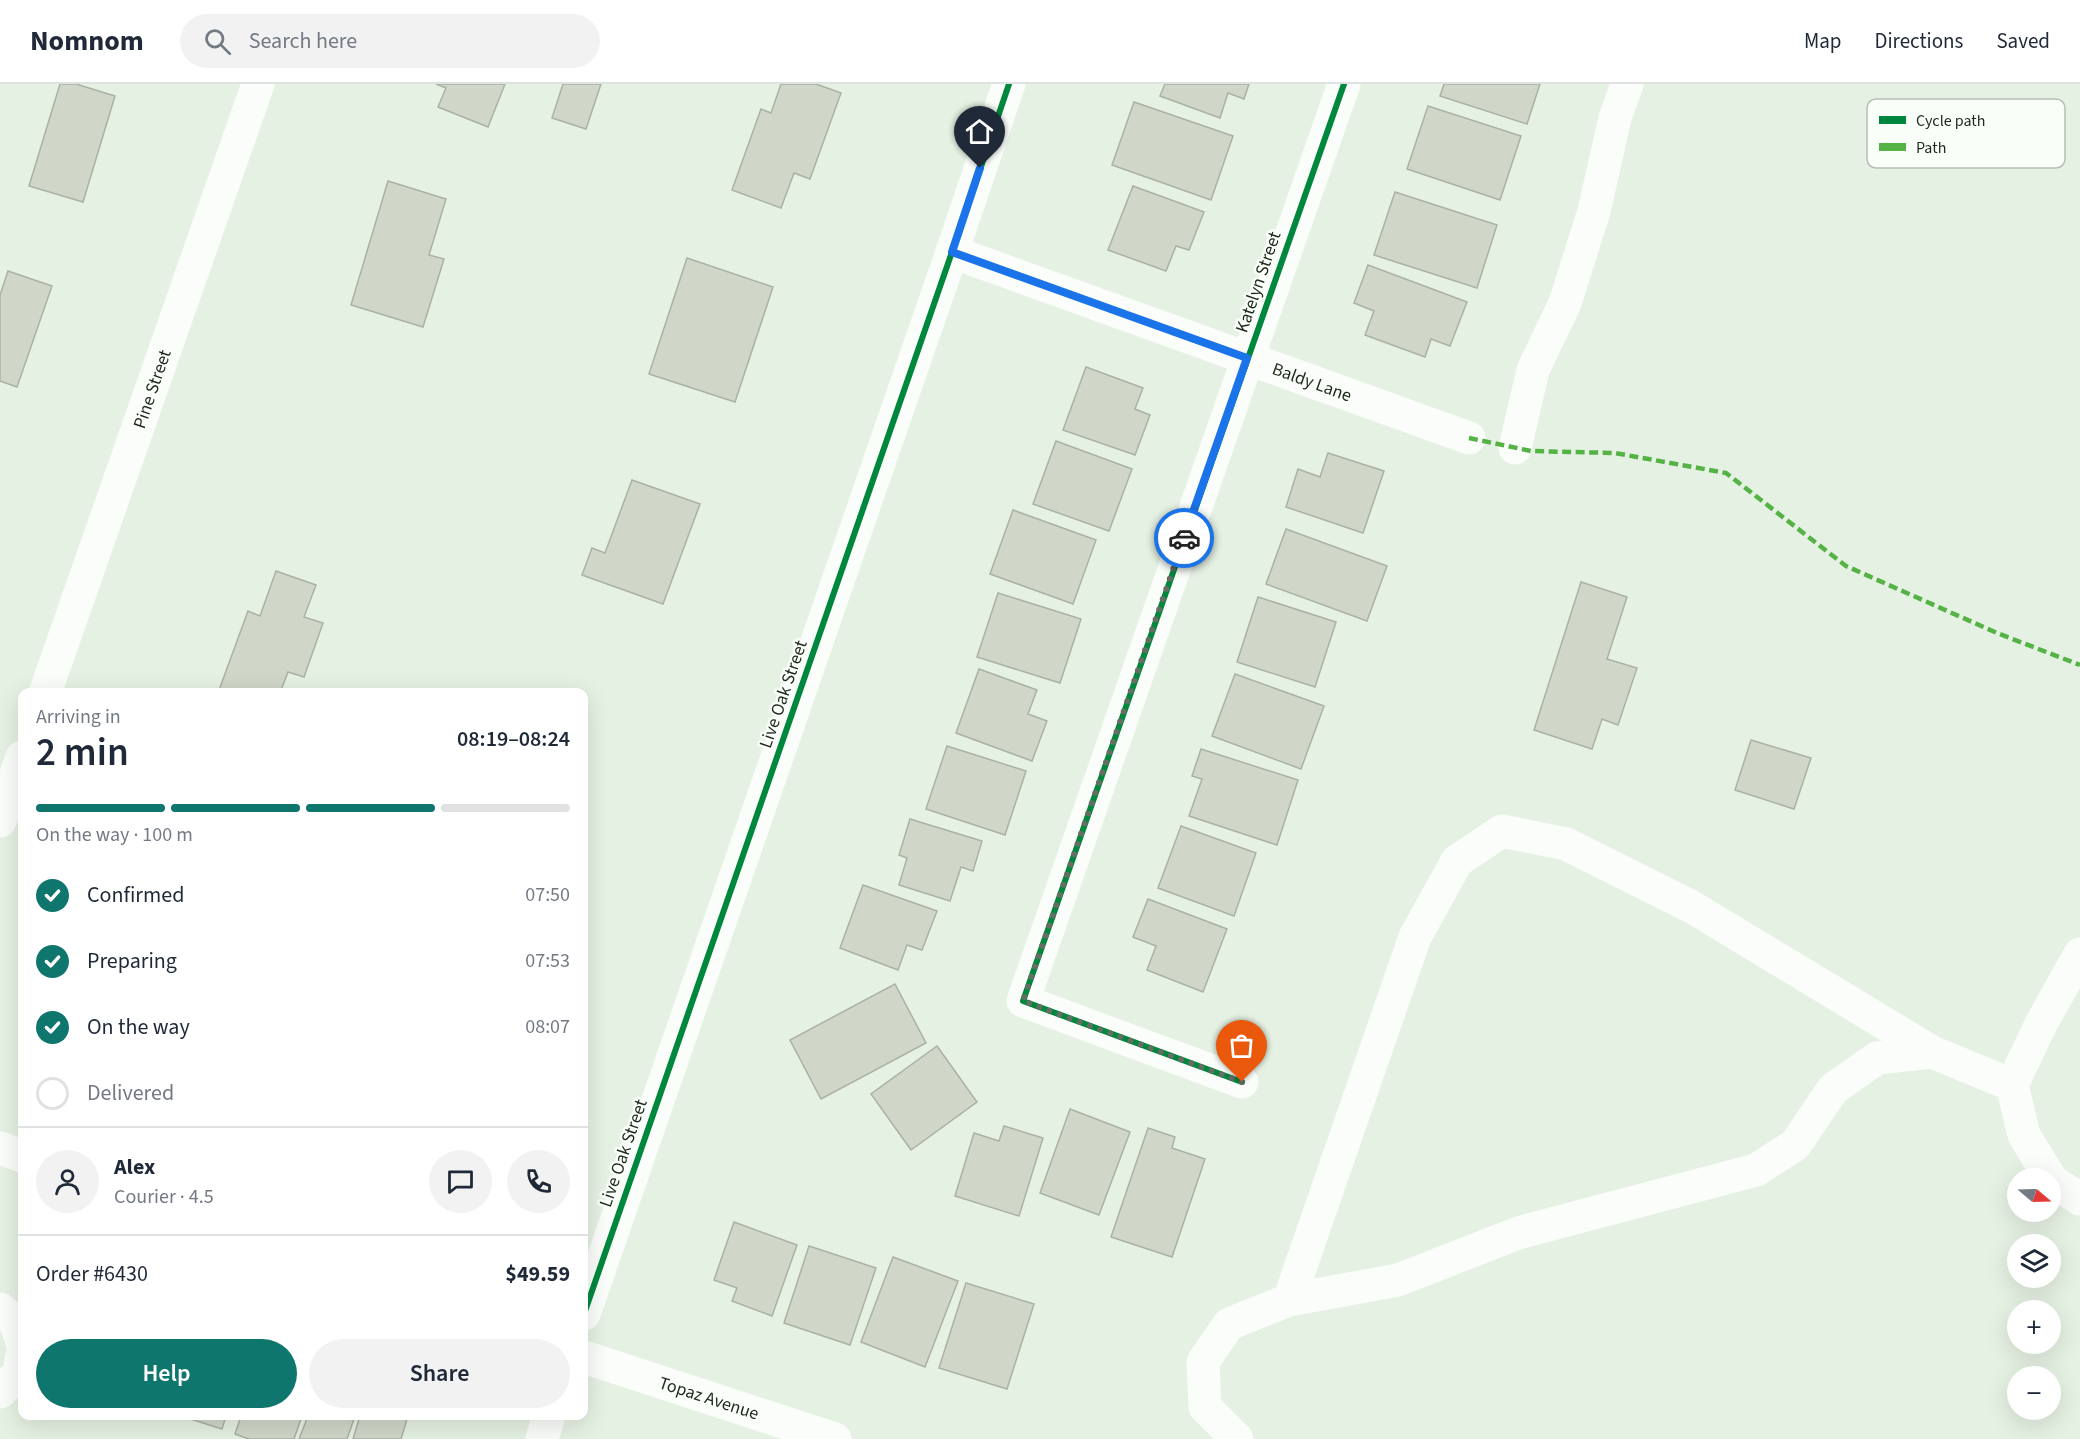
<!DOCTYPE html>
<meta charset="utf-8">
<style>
body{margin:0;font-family:"Source Sans 3",sans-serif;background:#f2f2f3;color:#1f2937;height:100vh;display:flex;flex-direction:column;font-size:22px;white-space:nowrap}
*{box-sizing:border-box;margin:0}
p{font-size:20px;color:#747a83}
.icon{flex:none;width:33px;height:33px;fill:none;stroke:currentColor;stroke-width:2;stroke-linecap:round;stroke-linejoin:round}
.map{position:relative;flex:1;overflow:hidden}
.details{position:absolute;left:18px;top:604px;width:570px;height:732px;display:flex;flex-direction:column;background:#fff;border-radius:12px;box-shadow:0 6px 24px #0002}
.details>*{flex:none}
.needle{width:39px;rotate:109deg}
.tools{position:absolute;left:2007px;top:1084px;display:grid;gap:12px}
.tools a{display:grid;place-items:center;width:54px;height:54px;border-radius:50%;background:#fff;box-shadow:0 6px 24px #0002;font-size:30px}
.pin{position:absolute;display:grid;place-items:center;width:51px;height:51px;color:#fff;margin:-62px -26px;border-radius:50% 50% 50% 0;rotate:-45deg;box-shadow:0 0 6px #0007}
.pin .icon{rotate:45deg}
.courier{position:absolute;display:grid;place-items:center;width:60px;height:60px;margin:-30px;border:4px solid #1a73e8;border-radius:50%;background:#fff;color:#222;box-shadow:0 2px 8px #0007}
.headline em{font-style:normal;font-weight:600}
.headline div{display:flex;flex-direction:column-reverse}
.headline{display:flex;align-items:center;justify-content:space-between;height:102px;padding:0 18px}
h1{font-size:39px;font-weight:600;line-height:45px}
.bar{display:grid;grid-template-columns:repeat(4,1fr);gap:9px 6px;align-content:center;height:72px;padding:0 18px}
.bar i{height:8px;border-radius:4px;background:#e0e1e3}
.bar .active{background:#0f766e}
.bar p{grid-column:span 4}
.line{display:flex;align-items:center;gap:15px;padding:0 18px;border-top:2px solid #e0e1e3}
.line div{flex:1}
.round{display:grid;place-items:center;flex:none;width:63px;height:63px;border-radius:32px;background:#f2f2f3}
ol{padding:0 18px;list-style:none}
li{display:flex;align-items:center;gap:18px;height:66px}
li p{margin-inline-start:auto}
li .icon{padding:6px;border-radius:50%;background:#0f766e;color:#fff;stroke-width:4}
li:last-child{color:#747a83}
li i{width:33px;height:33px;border:3px solid #e0e1e3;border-radius:50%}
.primary-button{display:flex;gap:12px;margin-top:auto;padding:12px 18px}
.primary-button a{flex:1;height:69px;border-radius:36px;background:#0f766e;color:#fff;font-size:24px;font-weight:600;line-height:69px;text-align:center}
.primary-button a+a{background:#f2f2f3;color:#1f2937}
header{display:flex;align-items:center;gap:36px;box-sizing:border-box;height:84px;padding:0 30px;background:#fff;border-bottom:2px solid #e0e1e3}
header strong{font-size:28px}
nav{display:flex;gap:33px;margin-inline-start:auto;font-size:21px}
.search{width:420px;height:54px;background:#f2f2f3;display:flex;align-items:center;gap:15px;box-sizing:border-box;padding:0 21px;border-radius:33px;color:#747a83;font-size:22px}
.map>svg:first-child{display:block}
</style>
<header>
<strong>Nomnom</strong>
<div class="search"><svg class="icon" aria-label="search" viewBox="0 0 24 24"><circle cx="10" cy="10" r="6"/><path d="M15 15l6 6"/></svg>Search here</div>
<nav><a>Map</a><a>Directions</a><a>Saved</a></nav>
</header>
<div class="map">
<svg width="2080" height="1355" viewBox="0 0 2080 1355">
<rect width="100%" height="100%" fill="#e5f1e3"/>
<g fill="#d0d7c8" stroke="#abb1a5" stroke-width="1.5">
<polygon points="60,0 76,0 115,12 83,118 29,102"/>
<polygon points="436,0 505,0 488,43 438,23 446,4"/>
<polygon points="563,0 601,0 586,45 552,34"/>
<polygon points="781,0 816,0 841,9 810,95 794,89 781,124 732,106 761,25 771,29"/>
<polygon points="1165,0 1249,0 1244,15 1228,9 1220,34 1160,12"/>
<polygon points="1444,0 1540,0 1527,40 1440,12"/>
<polygon points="1134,18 1233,52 1211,116 1112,81"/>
<polygon points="1428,22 1521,52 1500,116 1407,85"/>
<polygon points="388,97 446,115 429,171 444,175 423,243 351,221"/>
<polygon points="1133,102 1204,128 1189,166 1176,162 1166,187 1108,166"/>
<polygon points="1395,108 1497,141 1477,204 1374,171"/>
<polygon points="687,174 773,203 735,318 649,290"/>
<polygon points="1368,181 1467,218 1450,262 1431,255 1425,273 1365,251 1374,227 1354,219"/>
<polygon points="8,187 52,202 17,303 0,297 0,211"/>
<polygon points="1086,283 1143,304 1135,325 1150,331 1135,371 1063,346"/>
<polygon points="1056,357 1132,385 1109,447 1033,420"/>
<polygon points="1328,369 1384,387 1363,449 1286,423 1298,385 1320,393"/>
<polygon points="632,396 700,420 663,520 582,491 592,464 605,469"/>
<polygon points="1013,426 1096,456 1073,520 990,490"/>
<polygon points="1286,445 1387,482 1367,537 1266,500"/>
<polygon points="276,487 316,501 304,533 323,539 304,593 288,588 280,609 218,609 248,527 260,532"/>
<polygon points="1581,498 1627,513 1607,575 1637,584 1618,641 1602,635 1592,665 1534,646"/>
<polygon points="998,509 1081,535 1060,599 977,573"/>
<polygon points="1258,513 1336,538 1315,603 1237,578"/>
<polygon points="979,585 1037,606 1028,630 1047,637 1032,677 956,649"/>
<polygon points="1235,590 1324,622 1301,685 1212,652"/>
<polygon points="1751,656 1811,674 1794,725 1735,706"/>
<polygon points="947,662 1026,687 1005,751 926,725"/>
<polygon points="1201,665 1298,696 1277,761 1189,732 1202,695 1192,692"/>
<polygon points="910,735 982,757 973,787 961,783 950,817 899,801 907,774 899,771"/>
<polygon points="1181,742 1256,769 1234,832 1158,804"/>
<polygon points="863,801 937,827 922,866 907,861 898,886 840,864"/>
<polygon points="1148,815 1227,845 1203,908 1147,886 1156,862 1133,853"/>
<polygon points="895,900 926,959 821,1015 790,956"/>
<polygon points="937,962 977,1018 911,1066 871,1010"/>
<polygon points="1070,1025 1130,1048 1099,1131 1040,1109"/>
<polygon points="1004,1042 1043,1054 1019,1132 955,1112 974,1049 999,1057"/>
<polygon points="1148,1044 1175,1053 1172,1064 1205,1075 1172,1173 1111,1153"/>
<polygon points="734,1138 797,1161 772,1232 732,1217 737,1204 714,1196"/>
<polygon points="809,1162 876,1184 850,1261 784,1239"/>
<polygon points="893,1173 958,1197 925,1283 861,1258"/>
<polygon points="966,1199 1034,1220 1007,1305 939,1284"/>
<polygon points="181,1332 226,1332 222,1345"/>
<polygon points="241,1332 302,1332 294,1355 249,1355 235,1350"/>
<polygon points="308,1332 355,1332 347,1355 299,1355"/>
<polygon points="360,1332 408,1332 401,1355 353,1355"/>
</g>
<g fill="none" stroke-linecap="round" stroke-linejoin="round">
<g stroke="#fbfdfb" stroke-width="33">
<polyline points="952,168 1469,354"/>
<polyline points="1515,364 1533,286 1565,219 1594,127 1615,34 1627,0"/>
<polyline points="45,609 258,0"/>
<polyline points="0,737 22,673"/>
<polyline points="1932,968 2012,1001 2024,1051 2052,1097 2080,1115"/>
<polyline points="1242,998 1023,917 1344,0"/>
<polyline points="2012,1001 2041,940 2080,870"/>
<polyline points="0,1064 22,1072"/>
<polyline points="0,1225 16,1239 22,1259"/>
<polyline points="584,1230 952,168 1009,0"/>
<polyline points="584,1273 835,1355"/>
<polyline points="0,1308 19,1289 22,1271"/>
<polyline points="542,1355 549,1332"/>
<polyline points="1237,1355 1205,1323 1203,1278 1229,1240 1289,1216 1398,1196 1518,1149 1756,1086 1795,1061 1833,1005 1877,974 1932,968 1692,823 1566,760 1502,747 1457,777 1415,853 1289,1216"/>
</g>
<polyline stroke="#55b245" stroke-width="4.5" stroke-dasharray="9 4.5" stroke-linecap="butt" points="1469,354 1531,367 1615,369 1726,389 1846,482 1997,549 2080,581"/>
<defs>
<g id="cycleway">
<polyline points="1242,998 1023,917 1344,0"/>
<polyline points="584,1230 952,168 1009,0"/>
</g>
</defs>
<use href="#cycleway" stroke="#fafef9" stroke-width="10"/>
<use href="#cycleway" stroke="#00873e" stroke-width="6"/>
</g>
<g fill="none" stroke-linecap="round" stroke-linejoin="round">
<polyline stroke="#646e63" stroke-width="6" stroke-dasharray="0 10.8" points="1184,454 1023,917 1242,998"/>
<polyline stroke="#1a73e8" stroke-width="8" points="980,84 952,168 1247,274 1184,454"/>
</g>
<g text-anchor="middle" stroke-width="5" stroke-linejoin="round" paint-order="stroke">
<g font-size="18" fill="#1f271e" stroke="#fafef9">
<text transform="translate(1258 198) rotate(-71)" y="6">Katelyn Street</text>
<text transform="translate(1312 298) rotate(20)" y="6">Baldy Lane</text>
<text transform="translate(152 305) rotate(-71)" y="6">Pine Street</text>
<text transform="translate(783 610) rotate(-71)" y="6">Live Oak Street</text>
<text transform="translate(623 1069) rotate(-71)" y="6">Live Oak Street</text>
<text transform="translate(709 1314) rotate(18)" y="6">Topaz Avenue</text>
</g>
</g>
<rect x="1867" y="15" width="198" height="69" rx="9" fill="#fafef9" stroke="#b8beb7" stroke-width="1.5"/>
<rect x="1879" y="32" width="27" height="8" fill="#00873e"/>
<rect x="1879" y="59" width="27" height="8" fill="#55b245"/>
<g font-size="16" fill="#1f271e">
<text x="1916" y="42">Cycle path</text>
<text x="1916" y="69">Path</text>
</g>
</svg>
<div class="tools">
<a><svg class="needle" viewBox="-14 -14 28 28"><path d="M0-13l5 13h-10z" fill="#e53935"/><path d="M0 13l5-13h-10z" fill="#747a83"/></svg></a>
<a><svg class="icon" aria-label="layers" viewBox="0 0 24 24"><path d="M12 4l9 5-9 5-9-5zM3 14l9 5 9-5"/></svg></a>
<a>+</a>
<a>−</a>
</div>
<div class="pin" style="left:1242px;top:998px;background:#ea580c"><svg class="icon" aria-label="bag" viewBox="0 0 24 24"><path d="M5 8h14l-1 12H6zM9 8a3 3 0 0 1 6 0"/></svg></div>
<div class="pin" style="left:980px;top:84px;background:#1f2937"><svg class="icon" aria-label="home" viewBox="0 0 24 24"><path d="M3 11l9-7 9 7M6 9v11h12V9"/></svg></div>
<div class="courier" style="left:1184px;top:454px"><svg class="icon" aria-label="car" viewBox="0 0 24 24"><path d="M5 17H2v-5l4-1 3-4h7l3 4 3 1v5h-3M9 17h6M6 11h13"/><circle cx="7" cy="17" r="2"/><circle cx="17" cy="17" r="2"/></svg></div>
<section class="details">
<div class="headline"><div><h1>2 min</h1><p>Arriving in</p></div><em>08:19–08:24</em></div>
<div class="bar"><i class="active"></i><i class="active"></i><i class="active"></i><i></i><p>On the way · 100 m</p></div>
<ol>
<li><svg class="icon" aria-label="check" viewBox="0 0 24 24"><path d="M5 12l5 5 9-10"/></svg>Confirmed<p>07:50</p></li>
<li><svg class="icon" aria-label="check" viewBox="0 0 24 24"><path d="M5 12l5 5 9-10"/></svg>Preparing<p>07:53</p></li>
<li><svg class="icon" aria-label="check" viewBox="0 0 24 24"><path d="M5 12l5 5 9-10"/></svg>On the way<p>08:07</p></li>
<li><i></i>Delivered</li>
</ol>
<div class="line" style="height:108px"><a class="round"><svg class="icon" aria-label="person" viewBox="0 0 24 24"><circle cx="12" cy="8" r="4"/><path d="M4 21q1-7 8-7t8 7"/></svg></a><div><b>Alex</b><p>Courier · 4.5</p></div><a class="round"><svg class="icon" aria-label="chat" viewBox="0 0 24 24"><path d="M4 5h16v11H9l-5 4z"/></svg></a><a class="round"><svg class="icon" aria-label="phone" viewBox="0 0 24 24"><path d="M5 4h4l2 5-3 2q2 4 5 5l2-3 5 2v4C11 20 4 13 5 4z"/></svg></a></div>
<div class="line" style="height:78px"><div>Order #6430</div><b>$49.59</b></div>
<div class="primary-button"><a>Help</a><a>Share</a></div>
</section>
</div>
